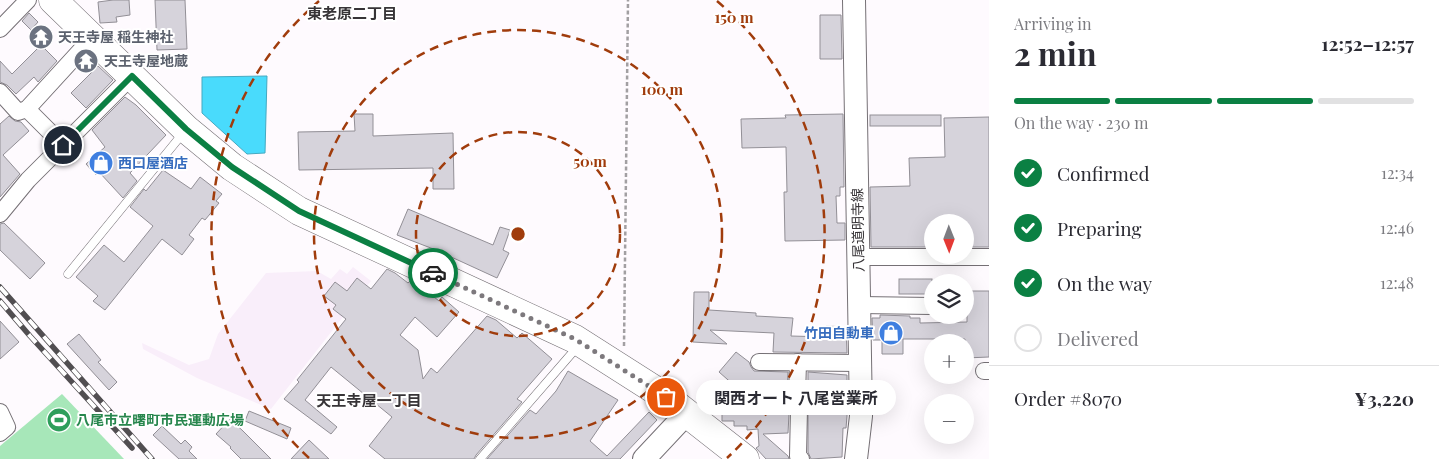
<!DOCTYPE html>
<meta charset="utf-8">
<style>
body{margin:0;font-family:"Playfair Display","Noto Sans JP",serif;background:#f2f2f3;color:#2b2b33;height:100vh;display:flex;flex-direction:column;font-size:19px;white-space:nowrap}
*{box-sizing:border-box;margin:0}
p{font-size:16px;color:#7c7c81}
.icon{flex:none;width:28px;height:28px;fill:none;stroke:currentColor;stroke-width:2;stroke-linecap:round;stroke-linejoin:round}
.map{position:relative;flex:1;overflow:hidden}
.side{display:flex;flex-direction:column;background:#fff;width:450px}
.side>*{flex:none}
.needle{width:32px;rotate:179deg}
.fabs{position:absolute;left:924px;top:214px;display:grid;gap:10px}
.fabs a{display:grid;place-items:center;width:50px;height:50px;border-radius:50%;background:#fff;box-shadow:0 5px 20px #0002;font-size:25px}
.pin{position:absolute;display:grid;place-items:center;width:42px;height:42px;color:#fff;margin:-21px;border:2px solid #fff;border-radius:50%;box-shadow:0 1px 5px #0007}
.courier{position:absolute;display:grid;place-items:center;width:50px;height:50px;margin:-25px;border:4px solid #0b8043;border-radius:50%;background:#fff;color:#222;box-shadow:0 1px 6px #0007}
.bubble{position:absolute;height:35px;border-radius:18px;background:#fff;box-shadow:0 5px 20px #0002;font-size:16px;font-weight:700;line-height:35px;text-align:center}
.headline em{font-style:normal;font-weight:700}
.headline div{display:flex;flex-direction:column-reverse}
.headline{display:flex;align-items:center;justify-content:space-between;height:85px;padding:0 25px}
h1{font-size:32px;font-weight:700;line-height:38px}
.bar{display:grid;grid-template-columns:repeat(4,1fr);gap:8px 5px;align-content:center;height:60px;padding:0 25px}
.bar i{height:6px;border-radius:4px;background:#e1e1e2}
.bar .current{background:#0b8043}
.bar p{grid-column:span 4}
.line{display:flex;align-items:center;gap:12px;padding:0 25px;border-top:1px solid #e1e1e2}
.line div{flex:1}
ol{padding:0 25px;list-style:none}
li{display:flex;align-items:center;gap:15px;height:55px}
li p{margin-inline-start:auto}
li .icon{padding:5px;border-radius:50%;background:#0b8043;color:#fff;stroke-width:4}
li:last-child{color:#7c7c81}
li i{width:28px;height:28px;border:2px solid #e1e1e2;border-radius:50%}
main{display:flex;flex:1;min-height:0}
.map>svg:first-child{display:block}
</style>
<main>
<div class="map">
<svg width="989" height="459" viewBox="0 0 989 459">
<rect width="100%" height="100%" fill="#fefafe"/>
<polygon fill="#f9eefa" points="353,267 371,281 271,409 197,378 143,349 142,343 189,365 209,359 218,334 266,273 317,271 331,279 340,269 347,274"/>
<polygon fill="#a7e7b9" points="62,394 124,459 0,459 0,446"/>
<polygon fill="#49dbfc" stroke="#44a9c1" points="267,76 265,153 247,154 202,113 202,77"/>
<g fill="#d6d3db" stroke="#928f96">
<polygon points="113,0 129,0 130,15 116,17 117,22 100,23 98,2"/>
<polygon points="155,0 185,0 187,49 157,50"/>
<polygon points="29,13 38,22 31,30 22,21"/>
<polygon points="820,15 841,15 842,59 820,59"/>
<polygon points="41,45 57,61 38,82 34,77 16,94 7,85 0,82 0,61 12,74"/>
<polygon points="98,66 113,80 86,108 71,93"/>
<polygon points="125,97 136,105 166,135 130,173 137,181 123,198 99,172 96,175 86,164 105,147 92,130"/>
<polygon points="354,114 373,114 373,136 453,133 454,189 433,189 433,168 299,170 298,132 355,131"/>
<polygon points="843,114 844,187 840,187 840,196 836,196 837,223 845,223 845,240 785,241 784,192 787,192 786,147 742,148 741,119 786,118 785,115"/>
<rect x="870" y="115" width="71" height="11"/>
<polygon points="9,116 15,121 21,122 29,131 3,155 20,174 0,197 0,124"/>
<polygon points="989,117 989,247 965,247 965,222 932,222 932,247 871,247 870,187 910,186 909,158 945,157 944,118"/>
<polygon points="163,170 191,189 200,177 222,194 216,201 219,203 205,220 202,218 189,235 194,239 182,255 162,239 105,310 93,301 98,296 76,277 104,245 124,262 153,226 130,207 144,189 146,191"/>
<polygon points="408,209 493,245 500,227 510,230 503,250 509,253 497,278 436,250 397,235"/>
<polygon points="4,223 45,263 30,279 0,250 0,224"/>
<polygon points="387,269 395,273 408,283 411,280 417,283 439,301 442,297 459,312 437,337 415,317 400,335 418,350 423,379 431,368 437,373 487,316 496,320 517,338 522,333 552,359 517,399 522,402 476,455 474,459 385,459 369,446 392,417 331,367 305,400 337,427 331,434 284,399 299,382 297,380 346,319 333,309 336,305 324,296 335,282 347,291 357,278 371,289"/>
<rect x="899" y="279" width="33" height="15"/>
<polygon points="967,291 989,291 989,357 965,358 965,339 903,339 903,354 882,354 882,340 873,340 872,318 880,318 880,315 910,316 910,318 920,318 920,323 967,322"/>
<polygon points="694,292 709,292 709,310 756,313 756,316 793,318 791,336 827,337 826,326 846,327 847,353 773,352 774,333 710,330 727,344 693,342"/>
<polygon points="0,321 19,342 0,359"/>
<polygon points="79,334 101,360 98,362 117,382 109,390 67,344"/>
<polygon points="736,352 749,362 751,367 754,371 788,372 787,394 744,394 719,372"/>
<polygon points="568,371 618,400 590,441 607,456 649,412 657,420 620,459 487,459 530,410 536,414 556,391"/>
<polygon points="808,372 847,375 847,416 846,428 843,428 842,457 811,459 808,452"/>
<polygon points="722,400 736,400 737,409 745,414 789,414 788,433 763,434 788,456 789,459 766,459 756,448 759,446 758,429 747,430 747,426 734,426 734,421 722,421"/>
<polygon points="249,411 291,428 287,439 245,421"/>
<polygon points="230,419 243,431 271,459 241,459 230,448 231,447 216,434"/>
<polygon points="162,426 181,444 185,440 192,447 189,451 197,459 179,459 153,435"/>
<polygon points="309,440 329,459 291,459"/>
</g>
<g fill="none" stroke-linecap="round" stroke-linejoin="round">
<defs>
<g id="lane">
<polyline points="68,274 184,132"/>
<polyline points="480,459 579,345"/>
</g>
<g id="street">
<polyline points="0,29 28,0"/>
<polyline points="0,92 18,112 27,109 92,38"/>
<polyline points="27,109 63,145"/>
<polyline points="0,214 28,180 132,76"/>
<polyline points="859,257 989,257"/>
<polyline points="860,305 932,306"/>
<polyline points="759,362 860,363"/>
<polyline points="798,362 797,398 799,408 798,456 801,459"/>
<polyline points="984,371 989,371"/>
<polyline points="745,404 799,404"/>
<polyline points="0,412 7,427 0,433"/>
</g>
<g id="secondary">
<polyline points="854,0 861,416 856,459"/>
<polyline points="644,459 688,412"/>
</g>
<polyline id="highway" points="53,0 186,129 232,167 299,211 575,339 666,397 745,459"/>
</defs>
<use href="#lane" stroke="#757075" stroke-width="9"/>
<use href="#street" stroke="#757075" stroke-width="18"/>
<use href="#secondary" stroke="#757075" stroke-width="24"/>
<use href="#highway" stroke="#757075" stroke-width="29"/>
<polyline stroke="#a29fa2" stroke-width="2.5" stroke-dasharray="4 2.5" stroke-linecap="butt" points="624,346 628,0"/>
<use href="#lane" stroke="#fff" stroke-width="8"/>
<use href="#street" stroke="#fff" stroke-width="16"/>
<use href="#secondary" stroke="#fff" stroke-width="22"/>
<use href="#highway" stroke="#fff" stroke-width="28"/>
<defs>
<g id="rail">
<polyline points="0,287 152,459"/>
<polyline points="0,301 30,336 132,448"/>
</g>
</defs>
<use href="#rail" stroke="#514e51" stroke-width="5.5"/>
<use href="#rail" stroke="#fff" stroke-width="4" stroke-dasharray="11" stroke-linecap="butt"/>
</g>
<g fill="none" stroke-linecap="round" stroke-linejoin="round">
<polyline stroke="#7d797d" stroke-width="5" stroke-dasharray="0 9" points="433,273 575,339 666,397"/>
<polyline stroke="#0b8043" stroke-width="6" points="63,145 132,76 186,129 232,167 299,211 433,273"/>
</g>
<g fill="none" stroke="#a03c0c" stroke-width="2.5" stroke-dasharray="9 6">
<circle cx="518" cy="234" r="102"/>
<circle cx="518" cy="234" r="204"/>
<path d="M309 458A306 306 0 0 1 319 1M717 1A306 306 0 0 1 727 458"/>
</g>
<defs>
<symbol id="temple-disc" viewBox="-11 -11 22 22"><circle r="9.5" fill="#6b7280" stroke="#fff"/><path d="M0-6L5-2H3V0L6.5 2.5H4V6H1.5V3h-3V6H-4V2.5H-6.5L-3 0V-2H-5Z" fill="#fff"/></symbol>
<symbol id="shop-disc" viewBox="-11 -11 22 22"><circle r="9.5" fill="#3f7fe0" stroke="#fff"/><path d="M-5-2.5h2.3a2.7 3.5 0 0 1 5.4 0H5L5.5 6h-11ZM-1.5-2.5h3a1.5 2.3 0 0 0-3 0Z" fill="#fff"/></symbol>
<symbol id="stadium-disc" viewBox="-11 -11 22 22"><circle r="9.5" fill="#2e9e5b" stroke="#fff"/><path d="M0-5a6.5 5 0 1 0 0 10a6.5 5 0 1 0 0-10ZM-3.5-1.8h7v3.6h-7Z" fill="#fff"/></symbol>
</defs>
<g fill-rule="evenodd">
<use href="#temple-disc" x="27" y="23" width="28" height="28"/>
<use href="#temple-disc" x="72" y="47" width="28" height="28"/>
<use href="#shop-disc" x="87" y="149" width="28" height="28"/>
<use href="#shop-disc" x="877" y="319" width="28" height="28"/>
<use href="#stadium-disc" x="45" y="406" width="28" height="28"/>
</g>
<g text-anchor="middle" stroke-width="4" stroke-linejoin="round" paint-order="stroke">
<g font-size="14" font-weight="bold" fill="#5b616d" stroke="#fff" text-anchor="start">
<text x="58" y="42">天王寺屋 稲生神社</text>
<text x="104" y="66">天王寺屋地蔵</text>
</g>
<g font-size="14" font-weight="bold" fill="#366cbe" stroke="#fff" text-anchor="start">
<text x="118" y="168">西口屋酒店</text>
<text x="874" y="338" text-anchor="end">竹田自動車</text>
</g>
<g font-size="14" fill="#373437" stroke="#fff">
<text transform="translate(858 230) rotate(-91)" y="5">八尾道明寺線</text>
</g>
<g font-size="14" font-weight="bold" fill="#27864d" stroke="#fff" text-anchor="start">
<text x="76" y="425">八尾市立曙町市民運動広場</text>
</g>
<g font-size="15" font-weight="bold" fill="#373437" stroke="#fff">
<text x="352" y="19">東老原二丁目</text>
<text x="369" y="406">天王寺屋一丁目</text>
</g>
</g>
<circle cx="518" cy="234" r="8" fill="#a03c0c" stroke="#fff" stroke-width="2.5"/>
<g font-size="15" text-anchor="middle" font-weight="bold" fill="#a03c0c" stroke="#fff" stroke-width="4" stroke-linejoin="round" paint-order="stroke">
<text x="734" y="23">150 m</text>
<text x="662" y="95">100 m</text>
<text x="590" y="167">50 m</text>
</g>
</svg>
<div class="fabs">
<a><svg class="needle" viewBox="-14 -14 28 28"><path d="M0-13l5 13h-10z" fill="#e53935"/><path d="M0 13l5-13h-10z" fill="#7c7c81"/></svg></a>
<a><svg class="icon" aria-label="layers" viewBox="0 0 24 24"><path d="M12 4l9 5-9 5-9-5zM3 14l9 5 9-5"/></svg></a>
<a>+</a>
<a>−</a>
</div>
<div class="pin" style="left:666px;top:397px;background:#ea580c"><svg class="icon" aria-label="bag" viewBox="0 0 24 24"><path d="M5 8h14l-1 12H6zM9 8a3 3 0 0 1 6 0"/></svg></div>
<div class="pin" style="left:63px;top:145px;background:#1f2937"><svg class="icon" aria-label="home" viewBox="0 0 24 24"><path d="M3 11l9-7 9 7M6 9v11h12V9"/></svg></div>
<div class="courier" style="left:433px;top:273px"><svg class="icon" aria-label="car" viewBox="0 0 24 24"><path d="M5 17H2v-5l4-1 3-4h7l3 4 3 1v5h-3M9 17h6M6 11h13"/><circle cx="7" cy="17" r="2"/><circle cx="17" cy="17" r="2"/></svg></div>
<div class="bubble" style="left:696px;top:380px;width:200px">関西オート 八尾営業所</div>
</div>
<section class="side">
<div class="headline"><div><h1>2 min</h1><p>Arriving in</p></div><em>12:52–12:57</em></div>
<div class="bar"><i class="current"></i><i class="current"></i><i class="current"></i><i></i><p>On the way · 230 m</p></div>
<ol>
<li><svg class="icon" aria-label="check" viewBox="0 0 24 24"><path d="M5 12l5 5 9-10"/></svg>Confirmed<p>12:34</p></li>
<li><svg class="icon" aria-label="check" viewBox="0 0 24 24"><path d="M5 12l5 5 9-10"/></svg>Preparing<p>12:46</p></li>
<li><svg class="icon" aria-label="check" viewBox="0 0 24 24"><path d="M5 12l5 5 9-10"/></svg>On the way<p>12:48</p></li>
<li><i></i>Delivered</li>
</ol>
<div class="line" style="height:65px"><div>Order #8070</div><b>¥3,220</b></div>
</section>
</main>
